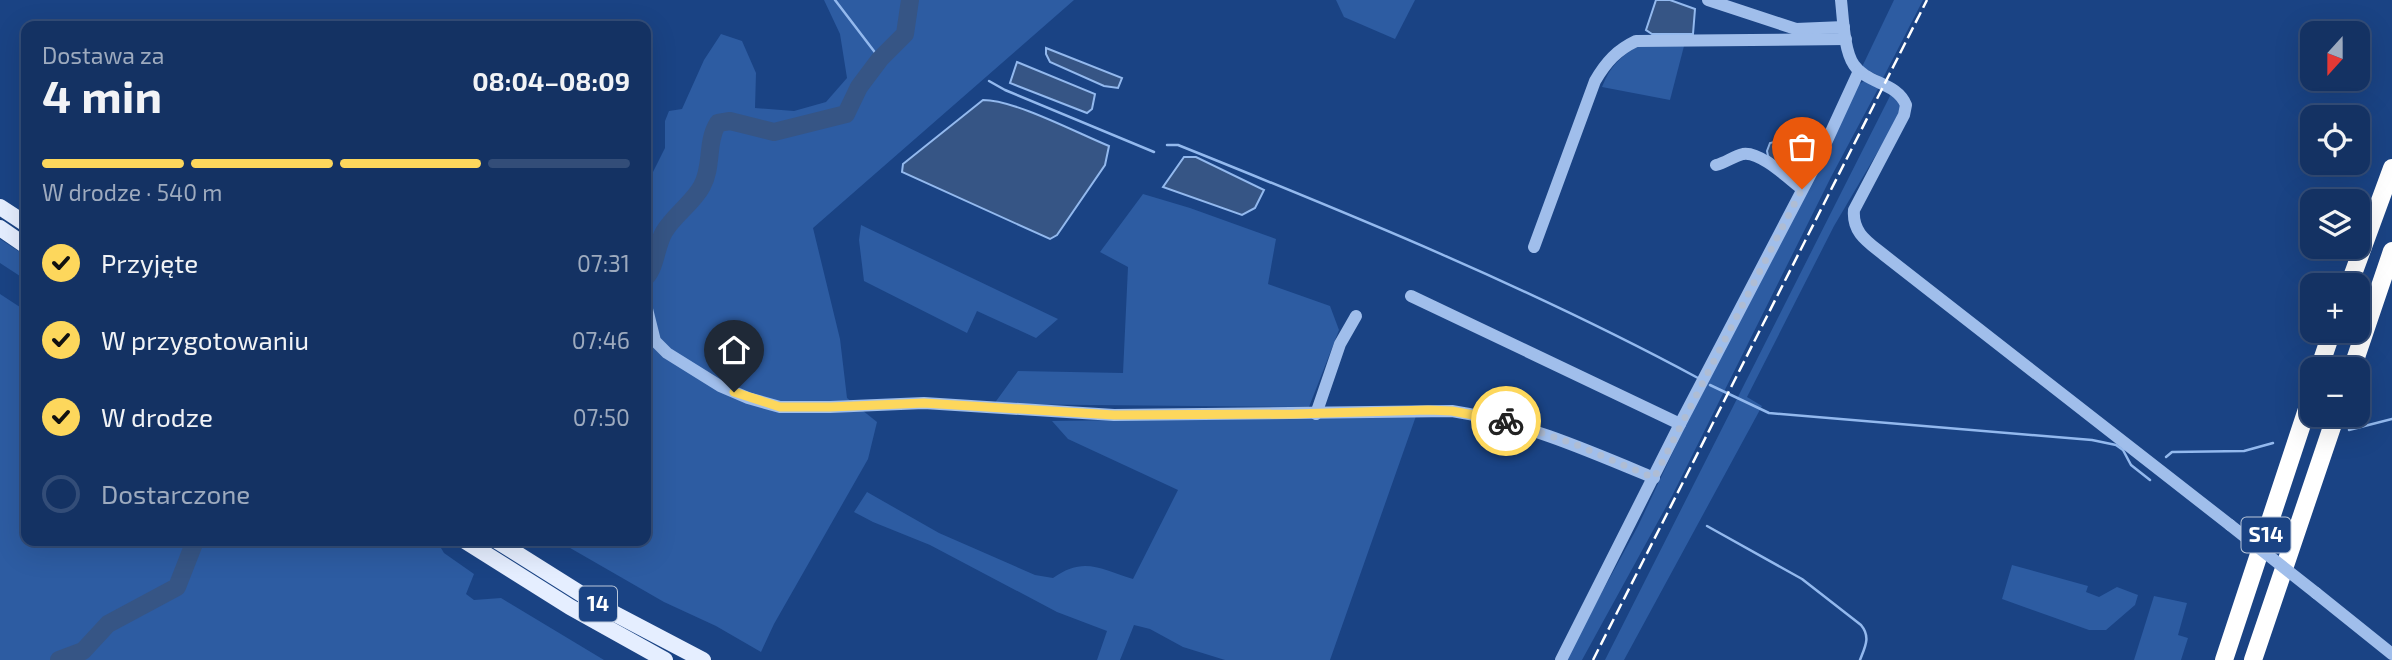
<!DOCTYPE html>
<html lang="pl">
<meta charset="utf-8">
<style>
body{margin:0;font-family:"Exo 2",sans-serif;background:#213e6c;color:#f1f3f6;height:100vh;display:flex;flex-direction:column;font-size:26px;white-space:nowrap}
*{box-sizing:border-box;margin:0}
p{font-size:23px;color:#9daabe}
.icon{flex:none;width:38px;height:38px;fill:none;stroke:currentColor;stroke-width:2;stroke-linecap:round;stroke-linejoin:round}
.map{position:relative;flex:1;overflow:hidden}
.side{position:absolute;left:21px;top:21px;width:630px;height:525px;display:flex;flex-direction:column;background:#143263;border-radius:14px;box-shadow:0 7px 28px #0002,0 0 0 2px #334d78}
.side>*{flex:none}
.needle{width:46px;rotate:201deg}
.controls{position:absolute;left:2300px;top:21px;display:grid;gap:14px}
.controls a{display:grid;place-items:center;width:70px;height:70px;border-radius:14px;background:#143263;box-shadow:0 7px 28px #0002,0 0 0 2px #334d78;font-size:35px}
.pin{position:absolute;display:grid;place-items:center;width:60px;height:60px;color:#fff;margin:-72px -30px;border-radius:50% 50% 50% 0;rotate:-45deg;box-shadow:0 0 7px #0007}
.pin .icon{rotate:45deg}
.courier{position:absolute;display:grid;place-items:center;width:70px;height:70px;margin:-35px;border:5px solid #fdd75c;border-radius:50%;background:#fff;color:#222;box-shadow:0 2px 9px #0007}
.summary em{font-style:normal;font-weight:700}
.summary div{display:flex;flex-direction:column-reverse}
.summary{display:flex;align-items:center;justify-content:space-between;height:119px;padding:0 21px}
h1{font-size:46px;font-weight:700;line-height:52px}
.bar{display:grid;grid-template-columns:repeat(4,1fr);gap:10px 7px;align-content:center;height:84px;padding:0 21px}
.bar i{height:9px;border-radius:5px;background:#334d78}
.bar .on{background:#fdd75c}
.bar p{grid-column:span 4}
ol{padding:0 21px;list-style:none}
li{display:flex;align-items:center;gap:21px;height:77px}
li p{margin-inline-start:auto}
li .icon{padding:7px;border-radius:50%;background:#fdd75c;color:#111;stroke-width:4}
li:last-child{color:#9daabe}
li i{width:38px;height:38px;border:4px solid #334d78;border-radius:50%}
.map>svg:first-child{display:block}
</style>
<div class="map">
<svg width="2392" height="660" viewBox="0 0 2392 660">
<rect width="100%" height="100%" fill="#1a4384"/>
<g fill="#2d5ca2">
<path d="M824 0H907L902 32 877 57 856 83 842 111 782 127 727 119 715 121C703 139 709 161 700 180 695 191 681 202 673 209L679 212 663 233 653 264 646 277V186L665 148V121L669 111 682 109 704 60 721 34 742 41 756 73 755 108 794 111 826 102 847 78 840 34Z"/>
<polygon points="915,0 1074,0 813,228 840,339 847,398 877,422 868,459 774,624 761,652 716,626 664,602 558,541 646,541 646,284 656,277 670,235 707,185 718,133 728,126 775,136 842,120 851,113 876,68 912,26"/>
<polygon points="1336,0 1415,0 1395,39 1344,17"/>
<polygon points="1894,0 1923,0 1883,78 1862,67"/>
<path d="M1639 46H1684L1670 100 1602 87C1609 68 1621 55 1639 46Z"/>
<polygon points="1866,80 1879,87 1831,177 1672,496 1582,660 1565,660 1638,526 1707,380 1859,84"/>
<polygon points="1891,94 1900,102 1900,114 1834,226 1747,397 1762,406 1624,660 1605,660"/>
<polygon points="1143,194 1190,208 1276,239 1268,284 1330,306 1339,330 1309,407 994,404 1018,371 1123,373 1128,267 1100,252"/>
<polygon points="861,225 1058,319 1036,338 977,311 967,333 864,281 859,240"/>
<polygon points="0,239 26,256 26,280 0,263"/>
<polygon points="0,294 26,311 26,541 440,541 438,543 444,553 474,574 466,594 474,600 501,598 604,660 0,660"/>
<path d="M1416 416 1330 660H1225L1183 647 1150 629 1134 625 1120 660H1097L1107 631 1057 612 930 545 873 522 854 512 867 492 939 533 1035 575 1053 578C1084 556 1100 569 1133 579L1178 490 1068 439 1052 421Z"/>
<polygon points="2012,565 2088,586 2086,592 2099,597 2117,587 2138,595 2135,605 2106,630 2089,630 2002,599"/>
<polygon points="2154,596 2187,603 2178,635 2188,638 2181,660 2134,660"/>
</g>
<g fill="#365585" stroke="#93b9ee" stroke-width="2">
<polygon points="1656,0 1670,0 1695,9 1693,34 1652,34 1646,30"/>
<polygon points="1046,48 1122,78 1118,88 1104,86 1050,62 1046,54"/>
<polygon points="1017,62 1095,94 1092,109 1087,113 1010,83"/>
<path d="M983 100C1015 100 1077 133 1109 146L1105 165 1057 235 1050 239 902 172 903 164Z"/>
<polygon points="1782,140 1798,144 1810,155 1810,161 1802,178 1797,179 1768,156 1767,151 1770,143"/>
<polygon points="1184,157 1196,157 1264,190 1255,208 1242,215 1163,187"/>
</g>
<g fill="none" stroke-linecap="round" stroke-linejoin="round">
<g stroke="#93b9ee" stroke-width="2.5">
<polyline points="835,0 880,59"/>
<polyline points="989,81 1005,90 1154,152"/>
<path d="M1167 145H1178C1355 216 1531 288 1698 378"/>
<polyline points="1710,385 1769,413 2092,440 2116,445 2123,450 2131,465 2150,480"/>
<polyline points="2349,430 2392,419"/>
<polyline points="2166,457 2172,452 2244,451 2273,443"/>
<path d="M1707 526 1802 579 1861 625C1871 637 1865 647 1860 660"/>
</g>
<g stroke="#365585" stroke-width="18">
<path d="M646 277C656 266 656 246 664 232 674 215 693 203 702 186 713 166 706 142 718 123L730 121 774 132 846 114 859 87 880 59 905 34 910 0"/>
<polyline points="59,660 83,651 108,624 177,587 195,541"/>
</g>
<g stroke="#a0beeb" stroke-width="12">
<polyline points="1708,0 1796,29 1844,27"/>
<path d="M1841 0C1843 18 1844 51 1854 65 1867 84 1897 82 1906 105L1904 115 1854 210C1852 233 1868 242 1884 255L2230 525"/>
<path d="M1716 165C1725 163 1734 156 1743 154 1760 151 1789 179 1802 189"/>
<path d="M1534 247 1595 81C1606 62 1617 50 1636 41L1846 39"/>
<polyline points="1411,296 1680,424"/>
<path d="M646 305 655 341 667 353 720 386 748 398 780 407H830L924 403 1114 415 1452 411C1523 422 1587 450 1654 478"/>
<polyline points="1316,414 1340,344 1356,316"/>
<polyline points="2316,593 2392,654"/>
<polyline points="1561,660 1680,424 1818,160 1859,71"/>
</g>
<g stroke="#e5eeff" stroke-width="16">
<polyline points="0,207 26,224"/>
<polyline points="0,228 26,246"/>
<polyline points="465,541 570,607 665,660"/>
<polyline points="497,541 602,607 703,660"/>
</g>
<g stroke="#fff" stroke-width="18">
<polyline points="2349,285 2392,168"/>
<polyline points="2319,369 2332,331"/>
<polyline points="2352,369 2392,251"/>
<polyline points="2224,660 2312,394"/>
<polyline points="2253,660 2336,415"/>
</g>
<polyline stroke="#fff" stroke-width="2.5" stroke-dasharray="12 5" stroke-linecap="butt" points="1593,660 1927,0"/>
<polyline stroke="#a0beeb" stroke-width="12" points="2230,525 2316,593"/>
</g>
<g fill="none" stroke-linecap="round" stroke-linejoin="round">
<polyline stroke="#afbdd4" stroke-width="7" stroke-dasharray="0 12.6" points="1506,421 1572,443 1654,478 1802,189"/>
<polyline stroke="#fdd75c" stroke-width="9" points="734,392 780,407 830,407 924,403 1114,415 1294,414 1428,410 1452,411 1506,421"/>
</g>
<g text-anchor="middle" stroke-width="5" stroke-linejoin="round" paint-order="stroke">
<g fill="#1a4384" stroke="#bac7da" stroke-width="2">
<rect x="2241.5" y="517.5" width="49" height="35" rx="5"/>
<rect x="579" y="586.5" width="38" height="35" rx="5"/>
</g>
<g font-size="21" font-weight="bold" fill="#fff">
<text x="2266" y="542">S14</text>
<text x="598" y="611">14</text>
</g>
</g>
</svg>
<div class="controls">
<a><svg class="needle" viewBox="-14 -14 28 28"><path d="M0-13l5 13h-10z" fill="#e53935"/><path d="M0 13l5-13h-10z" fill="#9daabe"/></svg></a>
<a><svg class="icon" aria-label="locate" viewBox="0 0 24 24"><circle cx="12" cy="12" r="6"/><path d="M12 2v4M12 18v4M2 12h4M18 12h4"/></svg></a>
<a><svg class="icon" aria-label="layers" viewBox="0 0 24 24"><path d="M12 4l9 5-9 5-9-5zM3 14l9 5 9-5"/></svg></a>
<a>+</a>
<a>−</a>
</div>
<div class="pin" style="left:1802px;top:189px;background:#ea580c"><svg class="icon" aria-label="bag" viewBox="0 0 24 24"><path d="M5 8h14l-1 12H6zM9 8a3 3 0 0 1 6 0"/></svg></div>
<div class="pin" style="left:734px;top:392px;background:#1f2937"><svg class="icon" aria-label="home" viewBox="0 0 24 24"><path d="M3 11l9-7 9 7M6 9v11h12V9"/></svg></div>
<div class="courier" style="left:1506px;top:421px"><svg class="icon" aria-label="bike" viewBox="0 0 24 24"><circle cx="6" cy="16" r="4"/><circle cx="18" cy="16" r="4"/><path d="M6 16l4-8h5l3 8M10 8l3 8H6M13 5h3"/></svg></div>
<section class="side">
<div class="summary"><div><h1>4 min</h1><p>Dostawa za</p></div><em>08:04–08:09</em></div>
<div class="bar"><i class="on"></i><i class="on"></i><i class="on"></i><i></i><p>W drodze · 540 m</p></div>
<ol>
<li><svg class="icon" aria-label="check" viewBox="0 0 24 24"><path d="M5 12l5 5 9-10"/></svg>Przyjęte<p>07:31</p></li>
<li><svg class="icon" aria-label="check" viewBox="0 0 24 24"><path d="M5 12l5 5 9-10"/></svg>W przygotowaniu<p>07:46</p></li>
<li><svg class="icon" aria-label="check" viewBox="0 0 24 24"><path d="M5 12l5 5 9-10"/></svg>W drodze<p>07:50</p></li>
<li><i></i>Dostarczone</li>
</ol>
</section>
</div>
